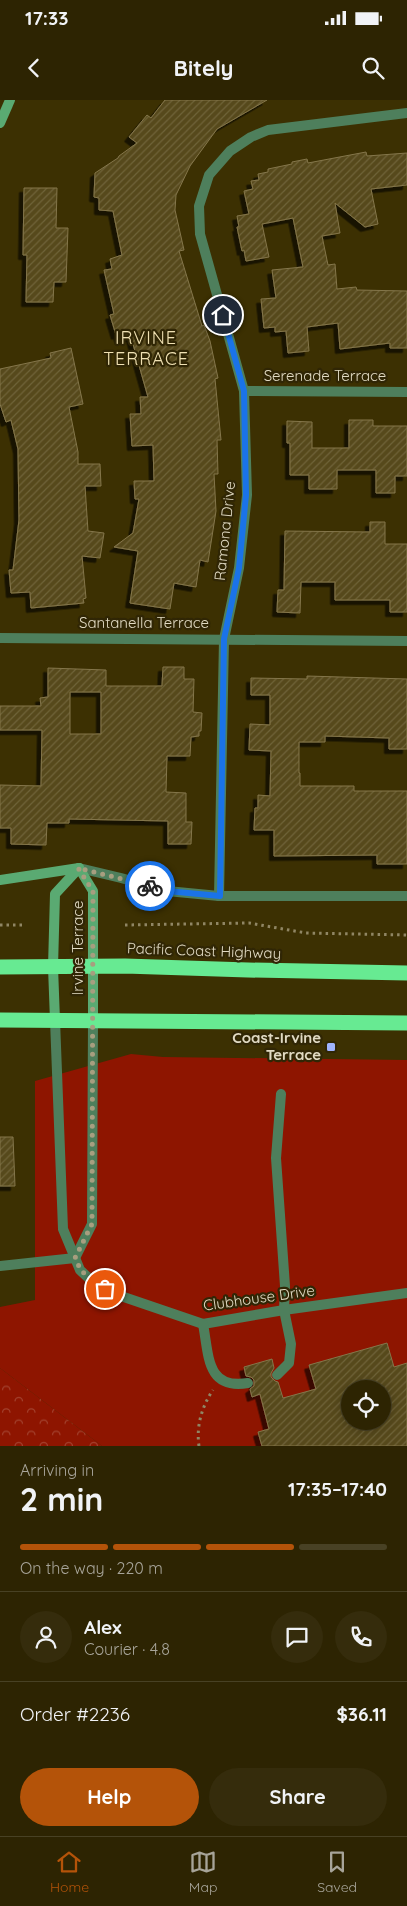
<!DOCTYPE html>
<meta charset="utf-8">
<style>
body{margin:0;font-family:Quicksand,sans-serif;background:#352c0c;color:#f1f3f6;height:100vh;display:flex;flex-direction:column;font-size:19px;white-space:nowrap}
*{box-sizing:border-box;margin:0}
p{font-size:16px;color:#a7a499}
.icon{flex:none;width:28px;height:28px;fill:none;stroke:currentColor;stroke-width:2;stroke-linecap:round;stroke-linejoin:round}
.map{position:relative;height:1346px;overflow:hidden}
.details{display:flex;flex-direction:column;background:#2d2402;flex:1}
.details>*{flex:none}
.fabs{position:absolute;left:341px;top:1280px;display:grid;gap:10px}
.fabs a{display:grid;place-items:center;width:50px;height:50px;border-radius:50%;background:#2d2402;box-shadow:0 2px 12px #0003,0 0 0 1px #484124;font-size:25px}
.pin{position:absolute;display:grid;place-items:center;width:42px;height:42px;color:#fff;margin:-21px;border:2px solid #fff;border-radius:50%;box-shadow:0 1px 5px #0007}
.courier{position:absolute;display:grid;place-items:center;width:50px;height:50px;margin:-25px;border:4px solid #1a73e8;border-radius:50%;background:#fff;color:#222;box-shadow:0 1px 6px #0007}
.headline em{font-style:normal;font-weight:700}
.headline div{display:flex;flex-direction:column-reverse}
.headline{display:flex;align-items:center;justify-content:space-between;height:85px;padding:0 20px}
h1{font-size:32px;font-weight:700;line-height:38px}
.bar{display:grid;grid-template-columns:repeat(4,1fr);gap:8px 5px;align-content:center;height:60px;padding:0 20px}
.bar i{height:6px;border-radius:4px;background:#484124}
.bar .current{background:#b45309}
.bar p{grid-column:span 4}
.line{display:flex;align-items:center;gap:12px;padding:0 20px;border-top:1px solid #484124}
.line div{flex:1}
.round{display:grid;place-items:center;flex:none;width:52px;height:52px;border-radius:26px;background:#352c0c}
.action{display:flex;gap:10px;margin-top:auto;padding:10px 20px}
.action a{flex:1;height:58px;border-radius:30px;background:#b45309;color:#fff;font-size:20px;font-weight:700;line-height:58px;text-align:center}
.action a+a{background:#352c0c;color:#f1f3f6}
.status{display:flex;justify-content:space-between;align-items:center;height:35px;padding:0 25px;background:#2d2402;direction:ltr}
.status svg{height:14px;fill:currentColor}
header{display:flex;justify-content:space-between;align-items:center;height:65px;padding:0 20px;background:#2d2402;font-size:22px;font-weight:700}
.tabs{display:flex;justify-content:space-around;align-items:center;height:70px;border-top:1px solid #484124;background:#2d2402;font-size:14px;color:#a7a499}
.tabs a{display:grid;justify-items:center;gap:2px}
.tabs .current{color:#b45309}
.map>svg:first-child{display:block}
</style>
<div class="status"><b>17:33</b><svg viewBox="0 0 49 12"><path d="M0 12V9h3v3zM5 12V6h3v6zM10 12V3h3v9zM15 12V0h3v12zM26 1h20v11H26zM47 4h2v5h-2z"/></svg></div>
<header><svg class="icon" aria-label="back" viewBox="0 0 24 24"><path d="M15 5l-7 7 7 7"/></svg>Bitely<svg class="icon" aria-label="search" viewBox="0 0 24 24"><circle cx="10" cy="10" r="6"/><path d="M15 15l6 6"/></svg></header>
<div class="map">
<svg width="407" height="1346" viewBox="0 0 407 1346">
<defs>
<pattern id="park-crowns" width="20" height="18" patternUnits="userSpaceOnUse" patternTransform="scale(1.25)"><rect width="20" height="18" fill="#8e1500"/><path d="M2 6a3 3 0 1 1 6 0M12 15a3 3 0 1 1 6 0" fill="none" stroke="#a3422f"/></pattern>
<pattern id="building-hatch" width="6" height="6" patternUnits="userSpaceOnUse" patternTransform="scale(1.25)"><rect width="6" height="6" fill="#57491a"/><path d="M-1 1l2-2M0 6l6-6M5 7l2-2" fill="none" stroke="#6f633a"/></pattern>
<filter id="shadow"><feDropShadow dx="-4.5" dy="4.5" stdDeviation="0" flood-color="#0009"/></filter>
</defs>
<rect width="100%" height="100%" fill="#3c3002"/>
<path fill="#8e1500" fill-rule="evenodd" d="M131 954 163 957 407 960V1346H102L0 1268V1207L35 1200V981ZM350 1289H382V1321H350Z"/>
<polygon fill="url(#park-crowns)" points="0,1268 102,1346 0,1346"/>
<g fill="url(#building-hatch)" stroke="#84764b" fill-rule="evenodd" filter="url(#shadow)">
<polygon points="165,0 267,0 217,29 190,66 176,95 175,110 184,150 179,151 202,226 204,225 210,241 218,278 215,279 221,340 217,340 218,374 214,374 216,411 208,462 200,460 196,487 174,483 170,509 130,503 138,451 114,447 133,433 139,399 135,399 134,381 154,381 153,345 132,346 130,314 141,314 140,297 148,297 131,237 120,240 118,234 116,235 110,215 114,214 104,170 112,169 110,159 122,155 113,111 99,110 99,98 94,97 95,73 118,58 119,56 137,43 129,37 147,15 151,18"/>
<polygon points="366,52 367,56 407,53 407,85 371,89 378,124 365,127 335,103 340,133 322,136 328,165 335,164 337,189 356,187 357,190 407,191 407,248 390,248 390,243 340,249 338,223 307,227 309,251 288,253 286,231 275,232 275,227 264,228 261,199 276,198 272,170 303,167 293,118 262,124 269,157 246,161 244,150 242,151 237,127 239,127 237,116 249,114 244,91 253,89 251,81 259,80 258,74 268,72 268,69 292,64 292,62 307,59 308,63"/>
<polygon points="24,88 57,88 56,128 68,128 66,182 54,182 53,202 26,202 27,155 23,155"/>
<polygon points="71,248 83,304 69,307 78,352 78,364 100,364 101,386 85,386 88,431 104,433 100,458 82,456 86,498 83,499 84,503 31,508 30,492 11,493 9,470 13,470 19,420 18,349 11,320 6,322 0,304 0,269 51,258 50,253"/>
<polygon points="349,320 373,320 373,326 407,326 407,376 395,376 395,393 376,393 376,370 337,370 337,389 309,389 309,375 290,375 290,343 287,343 287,321 312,322 312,348 349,348"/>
<polygon points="370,422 385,422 385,444 407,444 407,512 390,512 390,500 335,500 335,482 301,482 300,513 277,512 278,490 284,490 285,431 370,432"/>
<path d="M163 567H184V579H194L193 612 202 613 201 631H199V636L191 637 190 656H167L166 692 186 693V722H192L191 744H168V721L69 719V723H47L46 745 11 744V728H0V685L41 686 42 630H0V606H41L40 598 48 597V568L106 570V586H162ZM70 592H101V634H70Z"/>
<polygon points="307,576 407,579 407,649 389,649 389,638 325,636 325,642 299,642 299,673 300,673 300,686 354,686 354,691 407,691 407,764 377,764 377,755 274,756 274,730 254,730 255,708 258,708 258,695 270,696 271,651 249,650 250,624 270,625 270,595 251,595 251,578 307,579"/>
<polygon points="0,1037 13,1037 15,1086 0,1086"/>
<path d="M387 1243 394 1267 407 1263V1346H262L258 1332 269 1329 260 1294 252 1297 250 1289 254 1286V1280L251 1277 246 1276 244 1267 272 1259 274 1268 271 1273V1277L275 1281 278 1282 283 1298 316 1289 309 1265ZM350 1289H382V1321H350Z"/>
</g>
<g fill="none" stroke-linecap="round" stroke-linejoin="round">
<g stroke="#908664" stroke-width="3" stroke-dasharray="2.5 4" stroke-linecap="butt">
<polyline points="0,825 26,825"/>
<polyline points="125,825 249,823 306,833 407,835"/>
<path d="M199 1346C196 1326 202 1306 213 1290"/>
</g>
<g stroke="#4e7f5c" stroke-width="10">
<polyline points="55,920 63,1129 80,1170 95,1184 115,1194 203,1224 284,1210 407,1193"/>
<polyline points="75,1158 92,1124 93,920"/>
<polyline points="0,1166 75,1158"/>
<path d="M203 1224C209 1255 206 1290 248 1283"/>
<polyline points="277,1275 289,1263 291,1244 284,1210 285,1186 276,1058 281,994"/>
</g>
<g stroke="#4e7f5c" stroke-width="10">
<polyline points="244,291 407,292"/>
<polyline points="0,538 407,541"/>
<polyline points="79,768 121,778 167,791 219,796 407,796"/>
<polyline points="219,796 224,539 239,468 247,395 244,291 200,134 199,106 209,75 230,51 251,37 268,30 407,13"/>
</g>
<g stroke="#5aaa72" stroke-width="10">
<polyline points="0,23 10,0"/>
<polyline points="79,768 93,791 93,920"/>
<polyline points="0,780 79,768"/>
<polyline points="55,920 53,867 55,794 79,768"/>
</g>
<g stroke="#67ea92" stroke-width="15">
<polyline points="0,867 125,866 248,870 407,873"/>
<polyline points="0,920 407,923"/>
</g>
</g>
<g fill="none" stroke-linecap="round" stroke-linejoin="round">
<path stroke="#a79e7f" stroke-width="5" stroke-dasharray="0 9" d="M105 1189C91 1182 81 1173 75 1158L92 1124 93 791 78 768 150 786"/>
<polyline stroke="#1a73e8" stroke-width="6" points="150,786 167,791 220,796 224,539 239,468 246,395 244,291 223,215"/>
</g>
<rect fill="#9fb3fd" stroke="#302605" stroke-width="2" x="326" y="942" width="10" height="10" rx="2.5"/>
<g text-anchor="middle" stroke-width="4.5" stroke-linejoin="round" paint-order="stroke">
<g font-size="15" fill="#e1dac3" stroke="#302605">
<text x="325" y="281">Serenade Terrace</text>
<text transform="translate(225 431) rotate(-84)" y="5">Ramona Drive</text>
<text x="144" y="528">Santanella Terrace</text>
<text transform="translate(78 848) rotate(-90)" y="5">Irvine Terrace</text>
<text transform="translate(204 851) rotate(2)" y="5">Pacific Coast Highway</text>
<text transform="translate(259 1198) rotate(-8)" y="5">Clubhouse Drive</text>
</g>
<g font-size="15" font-weight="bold" fill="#e1dac3" stroke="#302605" text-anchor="end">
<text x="321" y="943">Coast-Irvine<tspan x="321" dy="17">Terrace</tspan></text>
</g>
<g font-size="18" letter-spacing="1" fill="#f0e1b3" stroke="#302605">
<text x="146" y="244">IRVINE<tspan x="146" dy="21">TERRACE</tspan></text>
</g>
</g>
</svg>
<div class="fabs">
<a><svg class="icon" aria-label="locate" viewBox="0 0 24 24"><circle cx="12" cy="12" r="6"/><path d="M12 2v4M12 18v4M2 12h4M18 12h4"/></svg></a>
</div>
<div class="pin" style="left:105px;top:1189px;background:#ea580c"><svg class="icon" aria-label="bag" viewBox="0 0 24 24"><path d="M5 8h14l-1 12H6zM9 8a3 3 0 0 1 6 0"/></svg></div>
<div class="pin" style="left:223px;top:215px;background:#1f2937"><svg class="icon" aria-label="home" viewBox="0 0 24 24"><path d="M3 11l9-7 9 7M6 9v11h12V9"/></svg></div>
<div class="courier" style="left:150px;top:786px"><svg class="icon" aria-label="bike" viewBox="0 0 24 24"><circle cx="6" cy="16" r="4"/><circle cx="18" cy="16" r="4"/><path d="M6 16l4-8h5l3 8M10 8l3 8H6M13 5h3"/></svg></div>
</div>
<section class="details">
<div class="headline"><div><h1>2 min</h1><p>Arriving in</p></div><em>17:35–17:40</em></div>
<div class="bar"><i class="current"></i><i class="current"></i><i class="current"></i><i></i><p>On the way · 220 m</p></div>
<div class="line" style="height:90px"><a class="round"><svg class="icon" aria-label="person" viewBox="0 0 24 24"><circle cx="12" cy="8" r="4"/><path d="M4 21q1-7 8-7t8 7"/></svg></a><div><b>Alex</b><p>Courier · 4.8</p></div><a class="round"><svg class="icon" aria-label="chat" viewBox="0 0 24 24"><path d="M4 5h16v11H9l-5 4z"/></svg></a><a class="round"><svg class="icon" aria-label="phone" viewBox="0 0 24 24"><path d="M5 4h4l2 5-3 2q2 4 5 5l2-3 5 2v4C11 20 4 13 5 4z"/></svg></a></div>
<div class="line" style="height:65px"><div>Order #2236</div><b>$36.11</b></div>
<div class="action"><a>Help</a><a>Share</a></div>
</section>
<nav class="tabs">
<a class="current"><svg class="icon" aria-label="home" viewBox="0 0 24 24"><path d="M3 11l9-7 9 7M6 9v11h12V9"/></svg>Home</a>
<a><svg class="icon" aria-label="map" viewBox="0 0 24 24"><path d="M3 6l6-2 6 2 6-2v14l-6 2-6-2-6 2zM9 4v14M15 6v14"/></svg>Map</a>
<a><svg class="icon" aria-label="saved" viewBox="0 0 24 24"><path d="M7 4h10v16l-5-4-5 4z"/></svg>Saved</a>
</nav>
